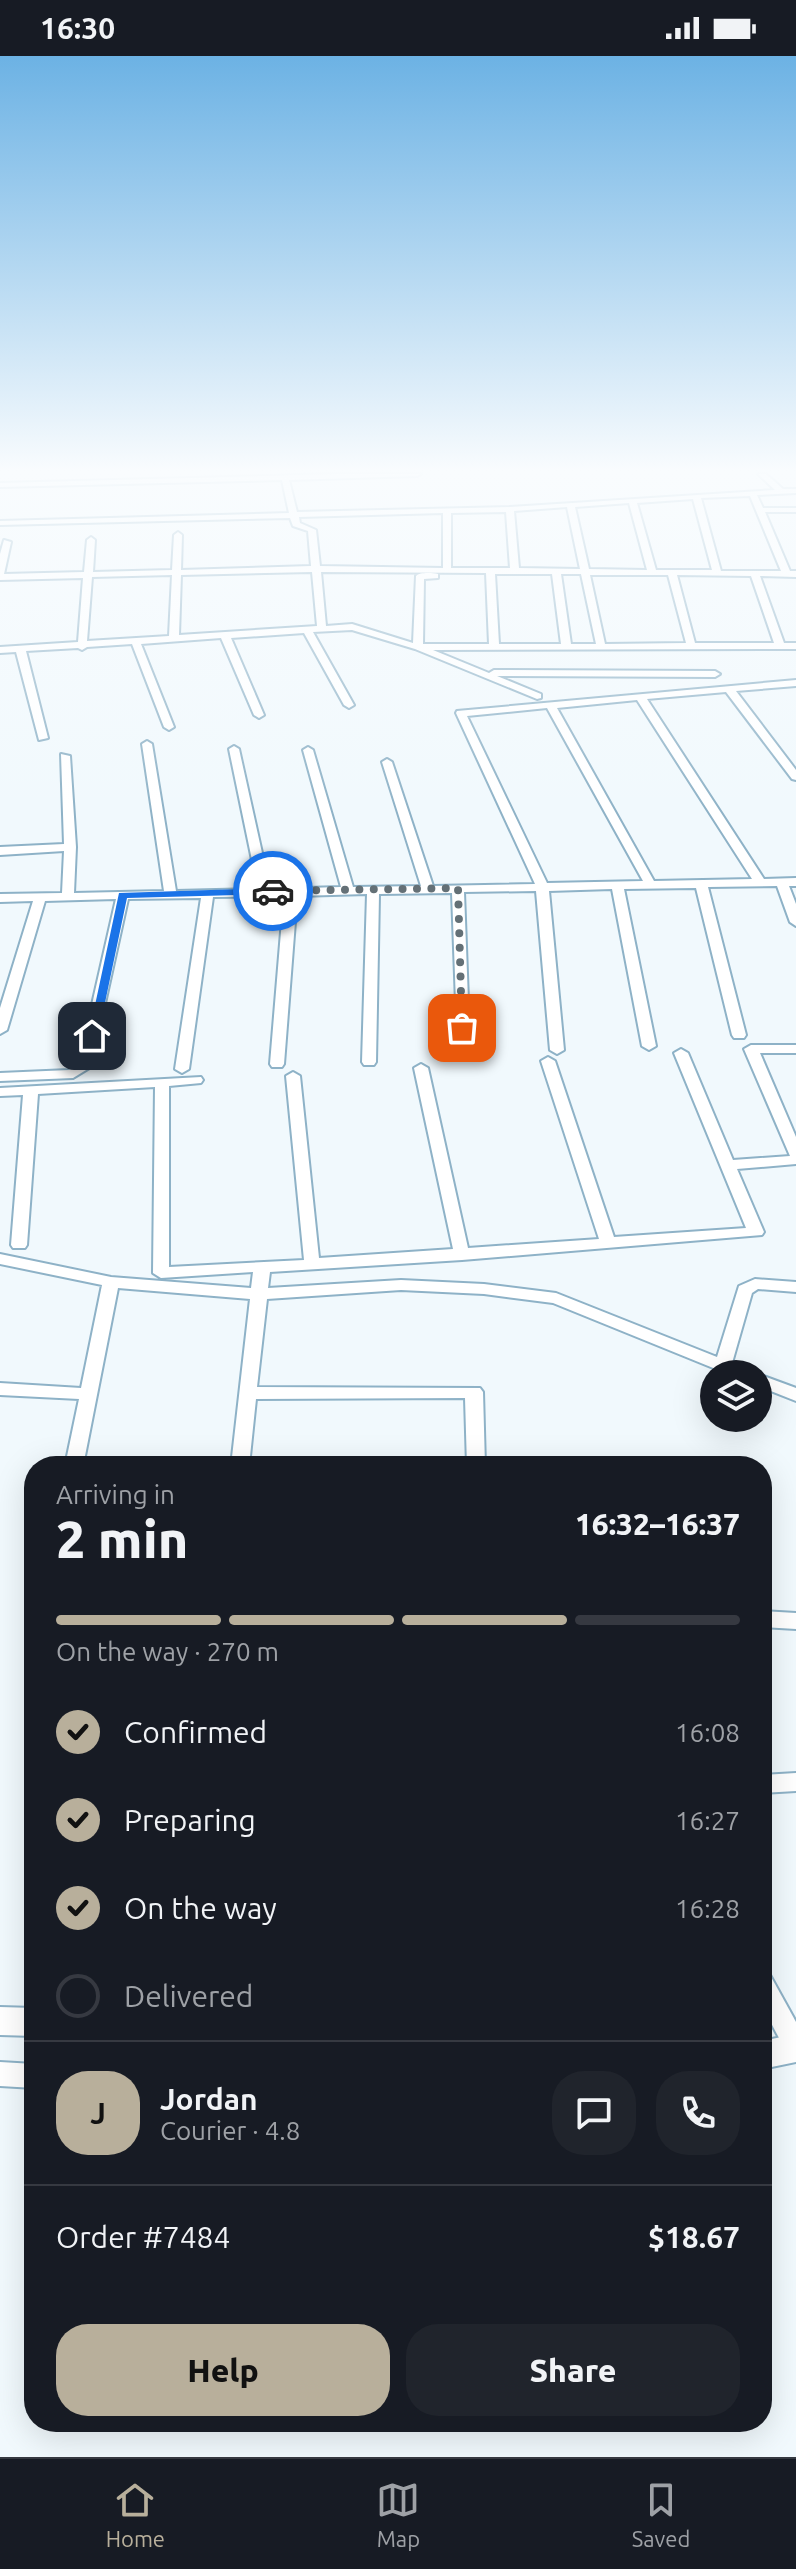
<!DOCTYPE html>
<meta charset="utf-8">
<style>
body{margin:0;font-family:Ubuntu,sans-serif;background:#20242c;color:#f1f3f6;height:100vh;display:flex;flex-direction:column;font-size:30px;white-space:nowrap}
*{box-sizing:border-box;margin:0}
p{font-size:26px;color:#9ea1a6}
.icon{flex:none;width:44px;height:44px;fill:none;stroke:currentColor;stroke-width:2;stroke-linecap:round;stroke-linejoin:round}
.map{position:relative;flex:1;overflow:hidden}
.drawer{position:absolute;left:24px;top:1400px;width:748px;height:976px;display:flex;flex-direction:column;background:#171b24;border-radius:32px;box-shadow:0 8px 32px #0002}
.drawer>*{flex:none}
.buttons{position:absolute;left:700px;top:1304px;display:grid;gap:16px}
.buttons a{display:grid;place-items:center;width:72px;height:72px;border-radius:50%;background:#171b24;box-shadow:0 8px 32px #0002;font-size:40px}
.pin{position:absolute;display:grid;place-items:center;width:68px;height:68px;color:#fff;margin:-34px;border-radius:16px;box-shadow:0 4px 12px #0006}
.courier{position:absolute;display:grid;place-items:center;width:80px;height:80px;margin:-40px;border:6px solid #1a73e8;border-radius:50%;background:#fff;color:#222;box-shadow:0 2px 10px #0007}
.overview em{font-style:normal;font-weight:800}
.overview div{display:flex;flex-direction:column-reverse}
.overview{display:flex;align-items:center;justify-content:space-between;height:136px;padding:0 32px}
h1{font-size:52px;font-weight:800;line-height:60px}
.bar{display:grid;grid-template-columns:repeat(4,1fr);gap:12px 8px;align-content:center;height:96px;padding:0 32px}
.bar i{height:10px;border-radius:6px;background:#363941}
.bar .on{background:#b8af9b}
.bar p{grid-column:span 4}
.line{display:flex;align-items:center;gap:20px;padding:0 32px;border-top:2px solid #363941}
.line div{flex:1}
.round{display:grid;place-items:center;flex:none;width:84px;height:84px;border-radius:32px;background:#20242c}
ol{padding:0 32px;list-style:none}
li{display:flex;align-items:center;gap:24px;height:88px}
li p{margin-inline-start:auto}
li .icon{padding:8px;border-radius:50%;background:#b8af9b;color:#111;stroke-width:4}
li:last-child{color:#9ea1a6}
li i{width:44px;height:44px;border:4px solid #363941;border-radius:50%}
.action{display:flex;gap:16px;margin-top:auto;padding:16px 32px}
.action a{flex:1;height:92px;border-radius:32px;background:#b8af9b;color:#111;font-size:32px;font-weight:800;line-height:92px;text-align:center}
.action a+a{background:#20242c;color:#f1f3f6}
.status{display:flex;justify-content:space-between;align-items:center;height:56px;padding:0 40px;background:#171b24;direction:ltr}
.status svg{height:22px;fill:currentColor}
.tabs{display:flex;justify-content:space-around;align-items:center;height:112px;border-top:2px solid #363941;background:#171b24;font-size:22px;color:#9ea1a6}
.tabs a{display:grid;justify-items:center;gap:4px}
.tabs .on{color:#b8af9b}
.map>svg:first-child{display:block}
</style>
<div class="status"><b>16:30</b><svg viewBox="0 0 49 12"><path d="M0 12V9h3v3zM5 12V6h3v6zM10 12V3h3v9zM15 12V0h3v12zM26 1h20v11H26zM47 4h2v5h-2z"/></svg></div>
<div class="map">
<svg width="796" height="2401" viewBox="0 0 796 2401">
<rect width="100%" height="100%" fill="#f1f9fd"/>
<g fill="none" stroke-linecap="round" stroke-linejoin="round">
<defs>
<g id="minor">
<path d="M336 418H421L417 420 289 424 297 456 510 451 775 434 758 418H766L783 433H796V437L757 439 763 452H796V456H765L790 515H796V521L760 520 784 587H796V593L433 594 489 617 494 614 715 615 720 618 715 621 497 620 541 638V642L537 643 415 593 352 574 313 576 354 649 349 652 344 649 304 577 231 582 264 659 259 662 254 659 221 582 141 588 174 671 169 674 164 671 132 588 87 591 82 594 78 592 26 595 48 682 39 684 16 596 0 597V591L78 586 83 522 0 524V498L4 484 11 486 4 518 84 516 87 484 91 481 95 484 93 516 172 514 174 479 178 476 182 479 181 514 311 510 308 475 293 470 290 462 0 469V465L289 457 282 424 0 431V427ZM750 440 781 515H721L701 442ZM693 443 712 514H656L637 447ZM629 447 647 514 589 513 575 451ZM567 451 580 513 519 512 514 455ZM506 456 510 512H451V457ZM443 457V512L320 510 316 474 300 467 299 461ZM312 516 317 570 179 579 181 519ZM321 516 486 517 489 588H423L424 523 438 522V518C432 517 420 516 416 520L413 587 352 568 326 570ZM495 518H552L561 588H499ZM561 518H581L596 588H571ZM172 519 169 580 87 585 92 521ZM590 519H668L686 587 605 588ZM677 519 751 520 774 587H695Z"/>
<path d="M796 624V630L736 635 796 714V724L792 723 726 636 647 643 764 823 796 822V830H789L796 848V870L790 866 777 830 708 831 746 979 744 982H734L732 979 696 832 624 833 656 990 649 994 642 990 612 833 549 835 564 994 557 998 550 994 536 835 464 836 470 999 463 1003 458 1002 452 837 379 838 376 1006 374 1009H364L362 1006 367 838 297 840 284 1008 282 1011H272L270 1008 284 840 213 841 189 1013 182 1017 175 1013 201 842 128 843 91 1011 73 1022 0 1025V1017L69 1014 79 1006 116 843 45 845 7 974 0 978V952L33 845 0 846V838L62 837 64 795 0 799V791L64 788 61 698 70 700 76 791 74 837 164 835 142 688 147 685 152 688 176 835 258 833 229 693 234 690 239 693 270 833 341 831 303 694 308 691 313 694 353 831 421 830 382 706 387 703 392 706 433 830 535 828 456 657 457 655ZM637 644 752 823 654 825 557 652ZM547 652 643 825 547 827 467 660Z"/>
<polygon points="751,989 796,989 796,997 760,997 796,1081 796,1108 737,1113 764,1176 762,1179 462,1204 270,1216 268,1232 401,1224 484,1228 556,1237 717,1301 739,1230 755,1223 796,1226 796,1236 758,1233 752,1237 732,1307 750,1314 753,1318 728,1318 553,1247 484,1238 401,1234 267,1243 257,1331 480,1332 483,1336 485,1410 467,1410 465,1342 256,1343 249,1410 231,1410 250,1243 118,1232 83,1410 65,1410 79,1343 0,1339 0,1327 81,1332 102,1229 0,1208 0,1198 111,1221 251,1232 253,1216 161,1222 153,1217 155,1031 38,1038 27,1189 25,1192 13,1192 11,1189 23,1039 0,1040 0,1032 201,1021 203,1024 201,1027 169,1030 169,1211 304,1204 286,1020 293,1016 300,1020 319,1202 453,1193 414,1012 421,1008 428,1012 468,1192 599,1183 541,1005 548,1001 555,1005 614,1181 746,1172 674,997 681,993 688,997 733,1104 790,1100 744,993"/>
<polygon points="758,1318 796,1332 796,1345 758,1330"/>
<polygon points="762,1555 796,1557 796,1573 762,1571"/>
<polygon points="796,1717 796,1735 762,1737 762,1719"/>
<polygon points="762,1916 770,1919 796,1966 796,2000 787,1997 762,1950"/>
<polygon points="0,2006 34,2008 34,2032 0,2030"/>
</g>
<g id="tertiary">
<polygon points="0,1951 34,1952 34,1980 0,1979"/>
<polygon points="796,1978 796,2006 762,2013 762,1985"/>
</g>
</defs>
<use href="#minor" stroke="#8eb2c7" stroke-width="4"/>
<use href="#tertiary" stroke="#8eb2c7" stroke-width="4"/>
<use href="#minor" fill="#fff" fill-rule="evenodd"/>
<use href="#tertiary" fill="#fff" fill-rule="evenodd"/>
</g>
<linearGradient id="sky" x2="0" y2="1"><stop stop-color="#6cb2e4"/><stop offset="0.55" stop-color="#f9fcfe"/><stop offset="1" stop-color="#f9fcfe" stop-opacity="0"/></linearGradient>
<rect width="796" height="754" fill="url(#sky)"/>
<polygon fill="#1a73e8" points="273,832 276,838 127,842 98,980 88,982 119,837"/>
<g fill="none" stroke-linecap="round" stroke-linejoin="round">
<polyline stroke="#647076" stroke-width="8" stroke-dasharray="0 14.4" points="273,835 458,832 462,972"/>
</g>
</svg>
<div class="buttons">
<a><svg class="icon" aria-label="layers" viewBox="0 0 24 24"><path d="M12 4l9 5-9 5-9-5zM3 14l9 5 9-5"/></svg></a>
</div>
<div class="pin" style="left:462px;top:972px;background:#ea580c"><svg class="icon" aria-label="bag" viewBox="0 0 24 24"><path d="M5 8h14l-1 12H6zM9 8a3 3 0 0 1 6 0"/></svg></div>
<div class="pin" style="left:92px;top:980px;background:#1f2937"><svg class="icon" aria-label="home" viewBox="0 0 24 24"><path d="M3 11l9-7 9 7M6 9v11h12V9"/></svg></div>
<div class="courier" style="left:273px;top:835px"><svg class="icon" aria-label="car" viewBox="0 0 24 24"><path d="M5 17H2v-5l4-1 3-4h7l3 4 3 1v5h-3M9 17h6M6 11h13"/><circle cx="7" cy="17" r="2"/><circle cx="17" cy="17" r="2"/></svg></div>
<section class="drawer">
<div class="overview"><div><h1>2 min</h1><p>Arriving in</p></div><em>16:32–16:37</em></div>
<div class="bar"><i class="on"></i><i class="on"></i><i class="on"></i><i></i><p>On the way · 270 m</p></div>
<ol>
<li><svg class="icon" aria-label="check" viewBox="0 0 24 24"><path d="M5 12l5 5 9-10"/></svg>Confirmed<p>16:08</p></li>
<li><svg class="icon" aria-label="check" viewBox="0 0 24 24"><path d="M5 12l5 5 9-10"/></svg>Preparing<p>16:27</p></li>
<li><svg class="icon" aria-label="check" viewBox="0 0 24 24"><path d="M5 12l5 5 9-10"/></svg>On the way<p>16:28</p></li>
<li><i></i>Delivered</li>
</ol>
<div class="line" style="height:144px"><b class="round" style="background:#b8af9b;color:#111">J</b><div><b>Jordan</b><p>Courier · 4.8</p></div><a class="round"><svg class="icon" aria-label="chat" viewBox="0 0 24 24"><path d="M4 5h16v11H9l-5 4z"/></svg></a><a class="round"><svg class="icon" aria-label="phone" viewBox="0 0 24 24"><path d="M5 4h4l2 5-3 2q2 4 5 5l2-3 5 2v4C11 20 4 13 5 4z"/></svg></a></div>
<div class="line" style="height:104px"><div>Order #7484</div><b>$18.67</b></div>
<div class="action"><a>Help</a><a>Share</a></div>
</section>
</div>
<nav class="tabs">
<a class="on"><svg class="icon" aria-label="home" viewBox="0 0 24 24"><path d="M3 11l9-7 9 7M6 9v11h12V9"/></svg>Home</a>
<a><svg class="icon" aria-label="map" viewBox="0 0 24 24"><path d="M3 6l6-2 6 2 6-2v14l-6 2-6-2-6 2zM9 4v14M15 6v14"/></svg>Map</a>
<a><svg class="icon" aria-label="saved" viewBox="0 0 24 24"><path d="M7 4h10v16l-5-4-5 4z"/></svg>Saved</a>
</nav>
